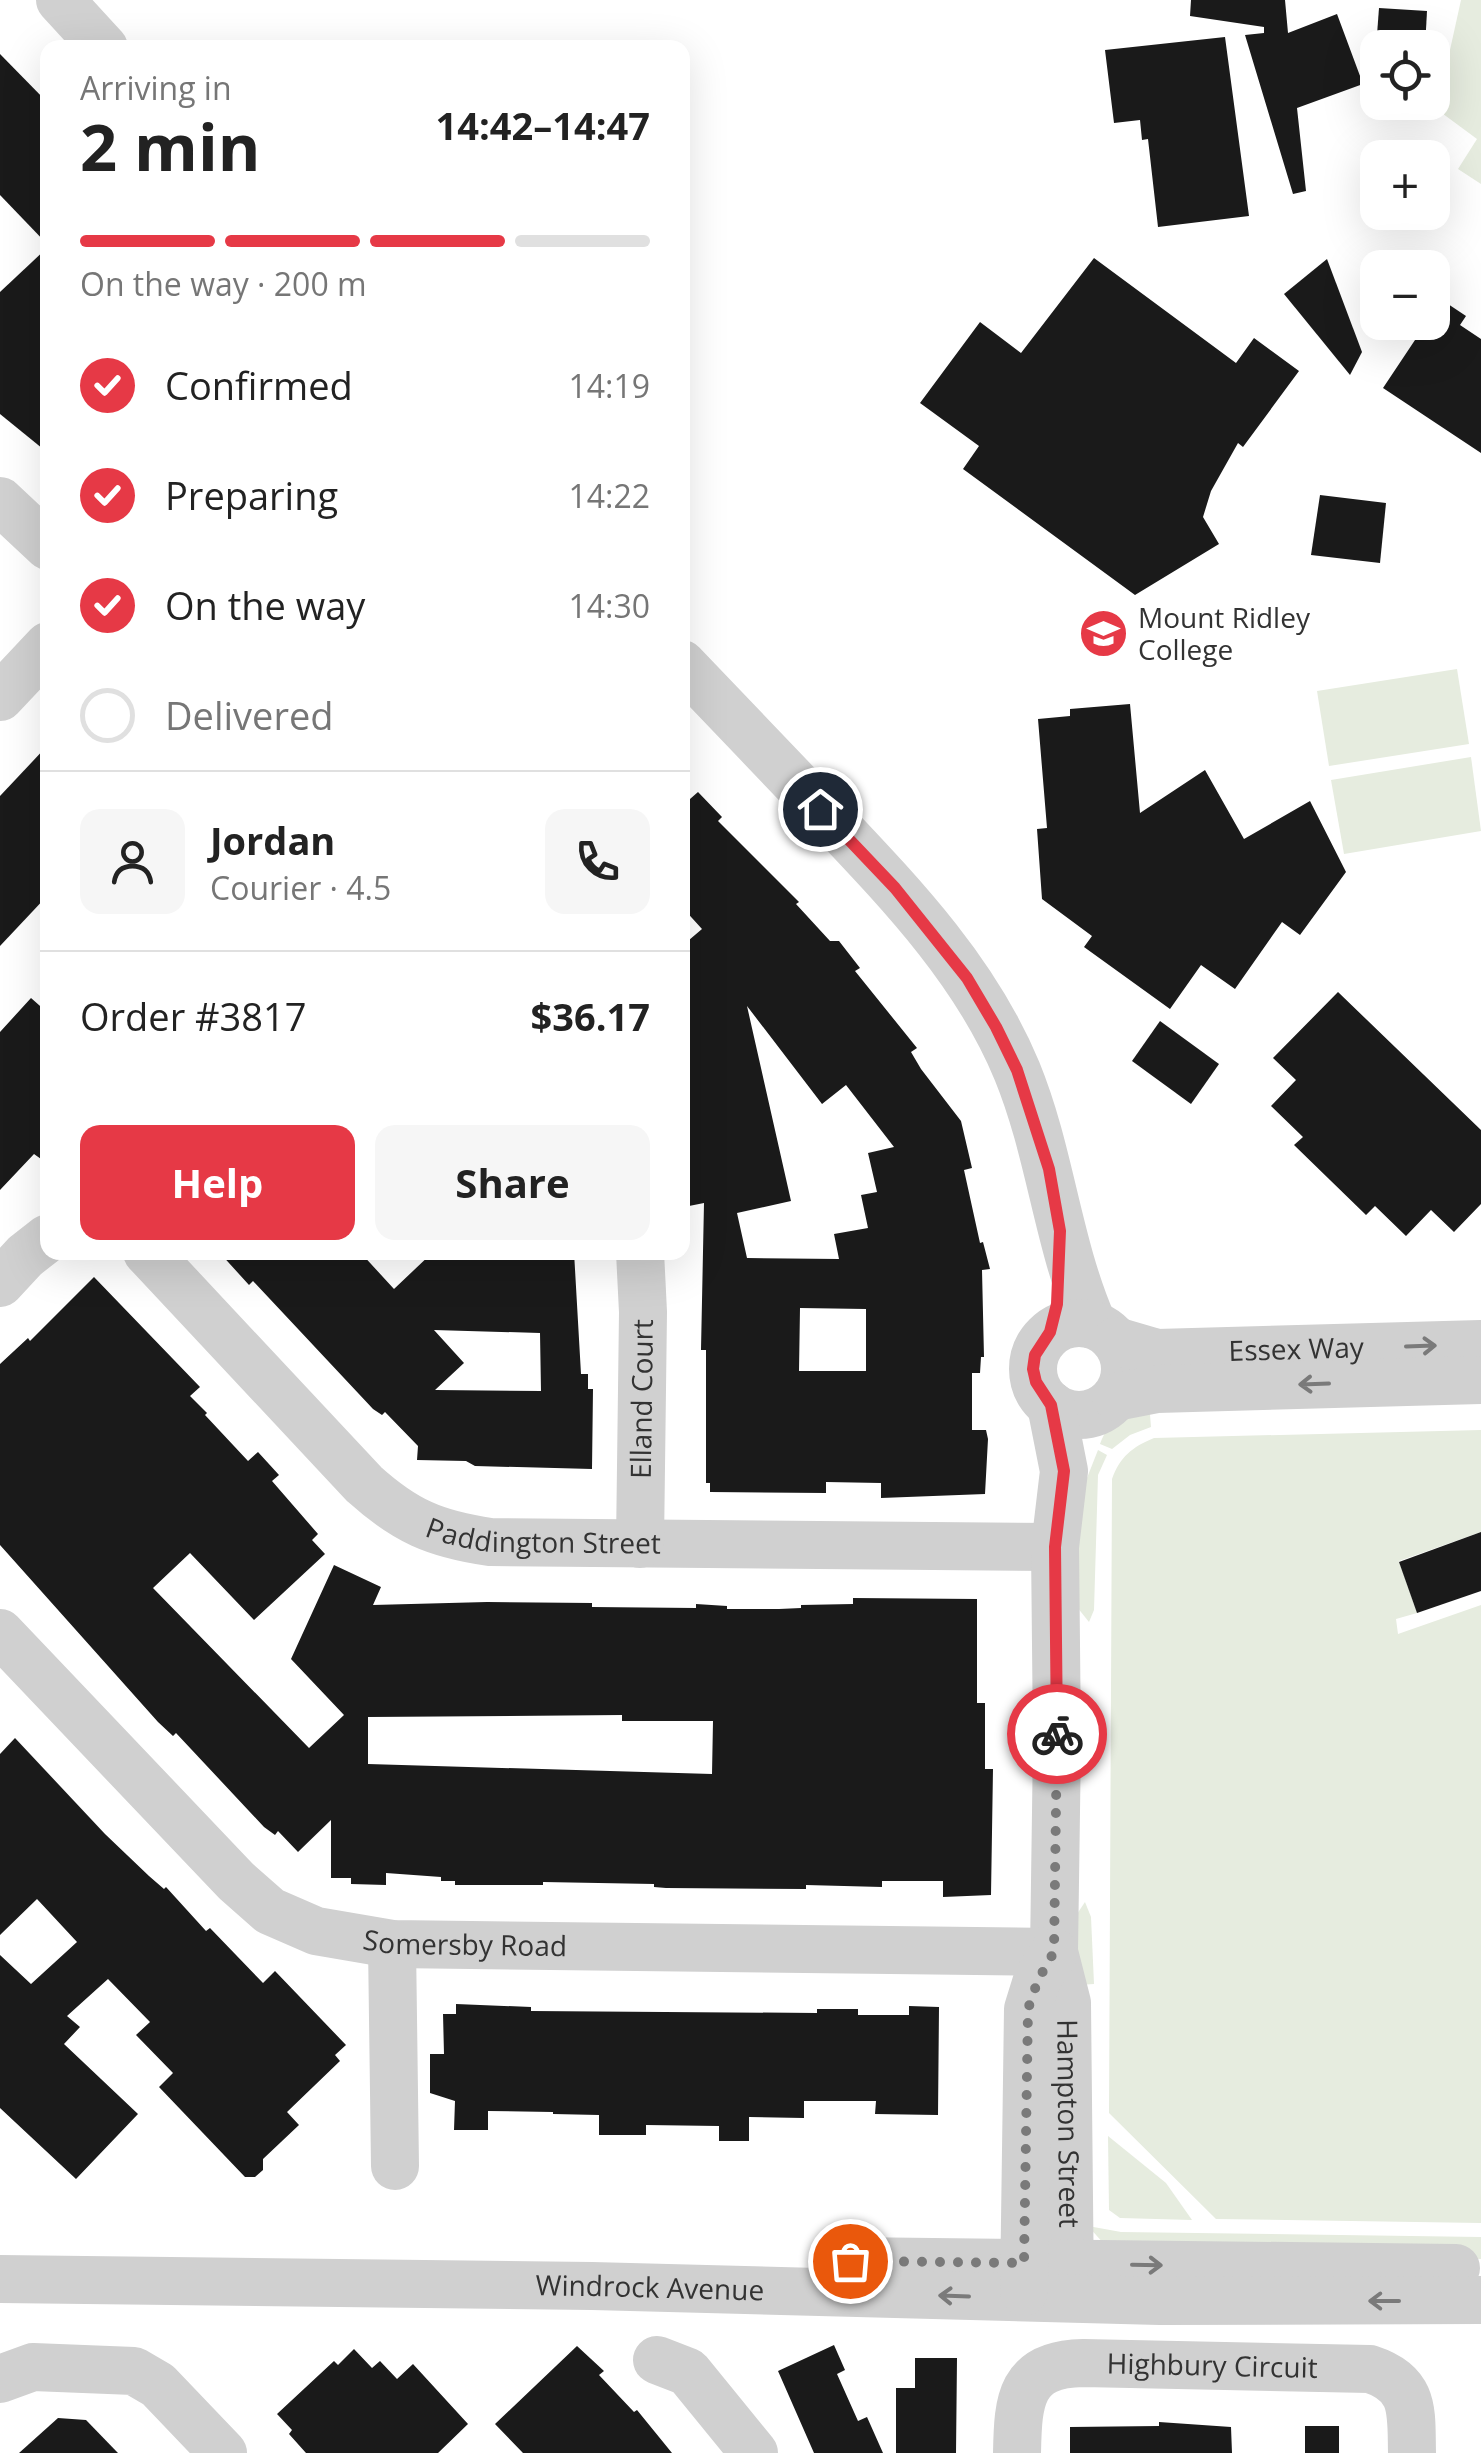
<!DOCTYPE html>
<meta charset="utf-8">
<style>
body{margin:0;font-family:"Open Sans",sans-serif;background:#f6f6f6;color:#222;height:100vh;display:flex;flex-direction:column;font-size:38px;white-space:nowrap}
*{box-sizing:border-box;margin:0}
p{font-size:32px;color:#767676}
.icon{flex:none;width:55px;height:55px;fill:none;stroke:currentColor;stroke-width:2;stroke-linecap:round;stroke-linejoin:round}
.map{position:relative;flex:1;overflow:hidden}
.sheet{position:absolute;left:40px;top:40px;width:650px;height:1220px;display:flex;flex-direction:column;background:#fff;border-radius:20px;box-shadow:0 10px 40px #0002}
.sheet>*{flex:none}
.tools{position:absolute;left:1360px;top:30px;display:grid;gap:20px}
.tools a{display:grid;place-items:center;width:90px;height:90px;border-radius:20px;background:#fff;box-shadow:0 10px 40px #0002;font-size:50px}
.pin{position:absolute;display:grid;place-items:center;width:85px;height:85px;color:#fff;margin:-42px;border:5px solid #fff;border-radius:50%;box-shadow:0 2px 10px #0007}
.courier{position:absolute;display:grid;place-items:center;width:100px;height:100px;margin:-50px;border:8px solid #e63946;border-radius:50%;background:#fff;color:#222;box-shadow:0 2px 12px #0007}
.head em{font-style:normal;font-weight:700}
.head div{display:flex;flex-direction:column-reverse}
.head{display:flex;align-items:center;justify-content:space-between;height:170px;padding:0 40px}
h1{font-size:65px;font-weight:700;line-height:75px}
.bar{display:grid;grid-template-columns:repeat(4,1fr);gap:15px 10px;align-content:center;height:120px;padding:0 40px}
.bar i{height:12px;border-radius:8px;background:#e0e0e0}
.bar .active{background:#e63946}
.bar p{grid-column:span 4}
.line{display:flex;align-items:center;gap:25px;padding:0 40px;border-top:2px solid #e0e0e0}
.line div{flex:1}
.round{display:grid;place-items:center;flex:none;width:105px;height:105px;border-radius:20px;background:#f6f6f6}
ol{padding:0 40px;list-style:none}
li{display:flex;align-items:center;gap:30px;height:110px}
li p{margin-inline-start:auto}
li .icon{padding:10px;border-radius:50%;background:#e63946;color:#fff;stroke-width:4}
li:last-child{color:#767676}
li i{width:55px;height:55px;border:5px solid #e0e0e0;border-radius:50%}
.button{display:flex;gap:20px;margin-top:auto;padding:20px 40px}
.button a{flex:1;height:115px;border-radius:20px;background:#e63946;color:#fff;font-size:40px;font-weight:700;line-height:115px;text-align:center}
.button a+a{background:#f6f6f6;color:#222}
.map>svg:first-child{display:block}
</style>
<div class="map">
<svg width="1481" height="2453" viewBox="0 0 1481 2453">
<rect width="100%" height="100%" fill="#fff"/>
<g fill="#e6ecdf">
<polygon points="1461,0 1481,0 1481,184 1458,169 1477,139 1431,105 1448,59"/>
<polygon points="1457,669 1469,744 1329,766 1317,691"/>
<polygon points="1471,757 1481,831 1344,854 1331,780"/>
<path d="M1149 1402 1151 1427 1130 1435 1112 1449 1100 1444C1110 1418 1125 1411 1149 1402Z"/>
<path d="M1481 1430V1532L1399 1561 1417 1613 1396 1619 1398 1634 1481 1605V2223L1216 2219 1109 2113 1112 1479C1120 1457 1132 1447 1154 1438Z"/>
<polygon points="1098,1450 1107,1455 1098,1475 1094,1610 1089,1622 1069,1597 1085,1483"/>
<polygon points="1085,1902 1091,1917 1094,1984 1079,1985 1073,1920"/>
<polygon points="1108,2136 1166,2183 1192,2220 1120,2218 1109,2210"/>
<polygon points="1088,2226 1121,2232 1481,2237 1481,2259 1130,2254 1105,2245"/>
</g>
<g fill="#1a1a1a" fill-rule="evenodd">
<polygon points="1191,0 1285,0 1288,33 1337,14 1363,84 1297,108 1306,191 1293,194 1245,35 1264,33 1264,27 1190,16"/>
<polygon points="1379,8 1427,11 1425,48 1376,48"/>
<polygon points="1225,37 1249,216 1158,227 1148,139 1142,140 1140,120 1114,123 1105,50"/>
<polygon points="0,54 48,103 48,245 0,195"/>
<polygon points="48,247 48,453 0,414 0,292"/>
<polygon points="1094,258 1236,363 1254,338 1299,371 1243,447 1238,443 1211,491 1203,517 1219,544 1135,595 963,469 979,446 920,403 980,322 1021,353"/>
<polygon points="1327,259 1362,352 1350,375 1284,294"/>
<polygon points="1442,300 1466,316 1460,325 1481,339 1481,453 1383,388 1427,322 1432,322 1432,306 1436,308"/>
<polygon points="1320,495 1386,503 1380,563 1311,555"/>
<polygon points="1130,704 1140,813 1205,770 1244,839 1310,801 1346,872 1300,935 1282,922 1235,989 1201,965 1170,1009 1084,947 1092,936 1042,899 1037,829 1047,828 1038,719 1070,716 1070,709"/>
<polygon points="48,745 48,895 0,946 0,796"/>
<path d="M698 792 722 817 718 821 799 902 796 904 830 941H839L860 968 855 971 917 1048 911 1052 921 1069 961 1121 972 1168 964 1170 980 1243 983 1242 990 1269 982 1270 984 1357H981L980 1373H972V1430H986L988 1439 985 1494 881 1498V1483L826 1482V1493L710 1492V1483H706V1350H701L704 1203 689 1206 682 1172V946L702 929 682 907V806ZM747 1006 822 1104 846 1085 894 1147 868 1153 877 1192 861 1195 868 1228 834 1234 839 1259 747 1258 737 1213 791 1201ZM800 1308 866 1309V1371H799Z"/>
<polygon points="1338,992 1481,1130 1481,1204 1454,1232 1431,1210 1406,1236 1375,1206 1366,1215 1294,1145 1303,1137 1271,1106 1296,1080 1273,1058"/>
<polygon points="31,998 48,1013 48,1164 34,1154 0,1190 0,1032"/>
<polygon points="1160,1021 1219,1064 1191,1104 1132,1061"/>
<path d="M219 1252H360L394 1289 433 1252H574L581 1374H588V1389H593L592 1469 475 1466 466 1461 417 1460 418 1446 385 1412 382 1415 373 1409 253 1281 249 1285ZM434 1330 540 1333 541 1391 435 1390 464 1363Z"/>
<path d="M94 1277 200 1387 190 1396 207 1413 205 1415 248 1461 258 1452 279 1475 272 1481 318 1534 312 1540 325 1554 254 1620 190 1553 153 1588 309 1748 344 1715 291 1659 334 1565 381 1587 373 1605 487 1602 592 1603V1607L696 1608V1604L727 1606V1609H779L801 1608V1605L853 1604V1598L977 1599V1703H985V1769H993L991 1895 943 1897V1881H882V1887L806 1885V1889L666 1888 654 1887V1884L543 1882V1885H455V1881H441V1877L386 1873V1885L351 1884V1878H331V1820L298 1852 278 1831 275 1835 264 1827 176 1733 173 1736 158 1722 0 1545V1364L28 1338 30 1341ZM622 1715V1721H713L712 1774 368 1764V1717Z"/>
<polygon points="1481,1532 1481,1591 1417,1613 1399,1562"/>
<polygon points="15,1738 105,1834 149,1876 164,1889 166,1887 206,1931 210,1928 263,1983 275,1971 346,2045 335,2055 340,2061 287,2112 299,2125 263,2159 263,2170 255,2177 245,2177 159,2087 173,2073 136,2035 150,2022 108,1979 67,2016 80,2027 64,2044 138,2114 76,2179 0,2108 0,1955 31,1984 77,1942 37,1899 0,1935 0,1754"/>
<polygon points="456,2004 531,2007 531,2011 817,2013 817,2009 858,2009 858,2015 909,2015 909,2006 939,2007 938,2115 875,2114 876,2101 804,2101 804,2118 749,2117 749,2141 719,2141 719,2126 646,2125 646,2135 599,2135 599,2115 553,2114 553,2112 488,2111 488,2130 454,2130 455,2101 430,2093 430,2054 444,2054 443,2014 456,2014"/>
<polygon points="834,2345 845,2370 837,2374 858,2421 867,2417 883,2453 814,2453 778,2371"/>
<polygon points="577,2346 604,2371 599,2375 634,2412 637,2410 672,2453 523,2453 495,2424"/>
<polygon points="354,2349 372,2368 380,2361 397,2379 413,2364 468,2424 438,2453 306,2453 289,2434 292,2430 277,2414 334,2361 338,2365"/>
<polygon points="915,2358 957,2358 956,2453 896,2453 896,2388 915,2388"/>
<polygon points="58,2418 86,2420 118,2453 19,2453"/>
<polygon points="1159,2422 1231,2427 1232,2453 1070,2453 1070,2427 1159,2426"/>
<rect x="1305" y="2426" width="34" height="27"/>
</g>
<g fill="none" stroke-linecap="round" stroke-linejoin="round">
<g stroke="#d0d0d0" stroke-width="48">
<polyline points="60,0 104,48"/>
<polyline points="0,501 48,546"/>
<path d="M682 664C733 717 783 770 834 823 905 898 977 974 1017 1071 1051 1154 1057 1243 1093 1325"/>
<polyline points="0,697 48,646"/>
<path id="s1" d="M147 1252 364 1484C405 1521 435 1534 490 1542L1055 1547"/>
<polyline points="0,1283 25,1256 48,1238"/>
<circle cx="1079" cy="1369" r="46"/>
<path id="s2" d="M1116 1341 1157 1353 1481 1344"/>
<polyline points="1116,1397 1157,1389 1481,1380"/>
<path id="s3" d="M1051 1405 1064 1471 1055 1547 1057 1742 1054 1952 1067 2003 1070 2295"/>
<path id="s4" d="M640 1544 643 1312 640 1252"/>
<path id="s5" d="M0 1633 236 1881 270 1911 316 1931 392 1944 1054 1952"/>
<polyline points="392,1944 395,2166"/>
<polyline points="848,2261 1456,2268"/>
<path id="s6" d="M0 2279 592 2286 1160 2301 1481 2300"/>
<polyline points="1024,2292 1028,2009 1037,1980 1054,1952"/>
<polyline points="657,2360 688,2372 754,2453"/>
<polyline points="0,2379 33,2367 134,2371 158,2385 223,2453"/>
<path id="s7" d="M1017 2453C1018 2400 1020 2364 1083 2363L1370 2369C1416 2384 1411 2412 1412 2453"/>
</g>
</g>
<defs><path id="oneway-shaft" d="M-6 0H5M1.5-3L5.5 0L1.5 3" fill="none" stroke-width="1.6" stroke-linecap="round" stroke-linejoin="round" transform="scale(2.5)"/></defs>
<g stroke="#7a7a7a">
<use href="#oneway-shaft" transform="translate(1421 1346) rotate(-2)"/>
<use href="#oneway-shaft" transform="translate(1314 1384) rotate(178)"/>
<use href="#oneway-shaft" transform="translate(1147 2265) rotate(1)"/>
<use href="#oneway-shaft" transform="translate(954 2296) rotate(-178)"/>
<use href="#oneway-shaft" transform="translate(1384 2301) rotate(180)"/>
</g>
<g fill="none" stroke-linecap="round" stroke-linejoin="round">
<polyline stroke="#7a7a7a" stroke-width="10" stroke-dasharray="0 18" points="850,2261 1024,2263 1028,2009 1038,1980 1054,1952 1057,1734"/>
<polyline stroke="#e63946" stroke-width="12" points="820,809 895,888 967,978 996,1027 1017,1070 1049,1169 1060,1231 1057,1304 1050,1332 1035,1355 1033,1369 1036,1382 1051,1405 1064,1471 1055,1547 1057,1734"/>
</g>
<defs>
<symbol id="school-disc" viewBox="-11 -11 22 22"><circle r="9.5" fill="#e63946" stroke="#fff"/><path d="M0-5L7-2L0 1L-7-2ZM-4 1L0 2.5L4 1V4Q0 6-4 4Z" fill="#fff"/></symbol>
</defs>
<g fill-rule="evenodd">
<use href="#school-disc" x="1076" y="606" width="55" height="55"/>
</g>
<g text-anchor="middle" stroke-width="10" stroke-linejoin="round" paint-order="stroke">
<g font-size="28" fill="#333" stroke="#fff" text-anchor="start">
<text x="1138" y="628">Mount Ridley<tspan x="1138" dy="32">College</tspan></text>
</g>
<g font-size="28" fill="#333" stroke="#fff">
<text dy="10" stroke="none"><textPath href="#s2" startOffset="182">Essex Way</textPath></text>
<text dy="10" stroke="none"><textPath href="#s4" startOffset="145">Elland Court</textPath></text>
<text dy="10" stroke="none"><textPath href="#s1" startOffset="512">Paddington Street</textPath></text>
<text dy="10" stroke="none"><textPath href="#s5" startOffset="588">Somersby Road</textPath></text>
<text dy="10" stroke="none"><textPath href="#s3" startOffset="722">Hampton Street</textPath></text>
<text dy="10" stroke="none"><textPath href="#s6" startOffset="650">Windrock Avenue</textPath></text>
<text dy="10" stroke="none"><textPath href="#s7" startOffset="260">Highbury Circuit</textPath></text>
</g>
</g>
</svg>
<div class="tools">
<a><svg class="icon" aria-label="locate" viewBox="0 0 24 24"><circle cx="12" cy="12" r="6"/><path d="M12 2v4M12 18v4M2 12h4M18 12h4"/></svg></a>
<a>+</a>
<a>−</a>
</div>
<div class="pin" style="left:850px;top:2261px;background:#ea580c"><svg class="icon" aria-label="bag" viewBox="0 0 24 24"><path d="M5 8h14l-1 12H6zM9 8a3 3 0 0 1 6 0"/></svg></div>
<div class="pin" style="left:820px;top:809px;background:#1f2937"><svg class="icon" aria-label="home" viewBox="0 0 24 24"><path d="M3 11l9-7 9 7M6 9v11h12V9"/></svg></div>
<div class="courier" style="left:1057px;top:1734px"><svg class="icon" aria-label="bike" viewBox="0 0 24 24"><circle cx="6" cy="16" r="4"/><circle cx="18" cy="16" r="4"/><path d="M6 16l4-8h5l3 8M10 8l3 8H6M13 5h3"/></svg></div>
<section class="sheet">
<div class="head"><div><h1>2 min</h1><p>Arriving in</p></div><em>14:42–14:47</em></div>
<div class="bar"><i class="active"></i><i class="active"></i><i class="active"></i><i></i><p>On the way · 200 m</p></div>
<ol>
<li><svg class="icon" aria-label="check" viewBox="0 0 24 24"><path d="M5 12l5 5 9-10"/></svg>Confirmed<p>14:19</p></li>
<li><svg class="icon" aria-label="check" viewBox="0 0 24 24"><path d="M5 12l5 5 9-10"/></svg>Preparing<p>14:22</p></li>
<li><svg class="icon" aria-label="check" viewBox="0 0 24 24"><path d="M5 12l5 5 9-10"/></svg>On the way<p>14:30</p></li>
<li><i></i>Delivered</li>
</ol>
<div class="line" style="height:180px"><a class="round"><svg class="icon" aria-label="person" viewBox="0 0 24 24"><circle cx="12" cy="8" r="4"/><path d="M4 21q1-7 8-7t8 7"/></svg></a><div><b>Jordan</b><p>Courier · 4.5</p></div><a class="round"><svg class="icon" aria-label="phone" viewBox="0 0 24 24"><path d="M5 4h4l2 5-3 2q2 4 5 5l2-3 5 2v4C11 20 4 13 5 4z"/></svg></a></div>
<div class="line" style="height:130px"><div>Order #3817</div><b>$36.17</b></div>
<div class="button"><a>Help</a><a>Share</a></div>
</section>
</div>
